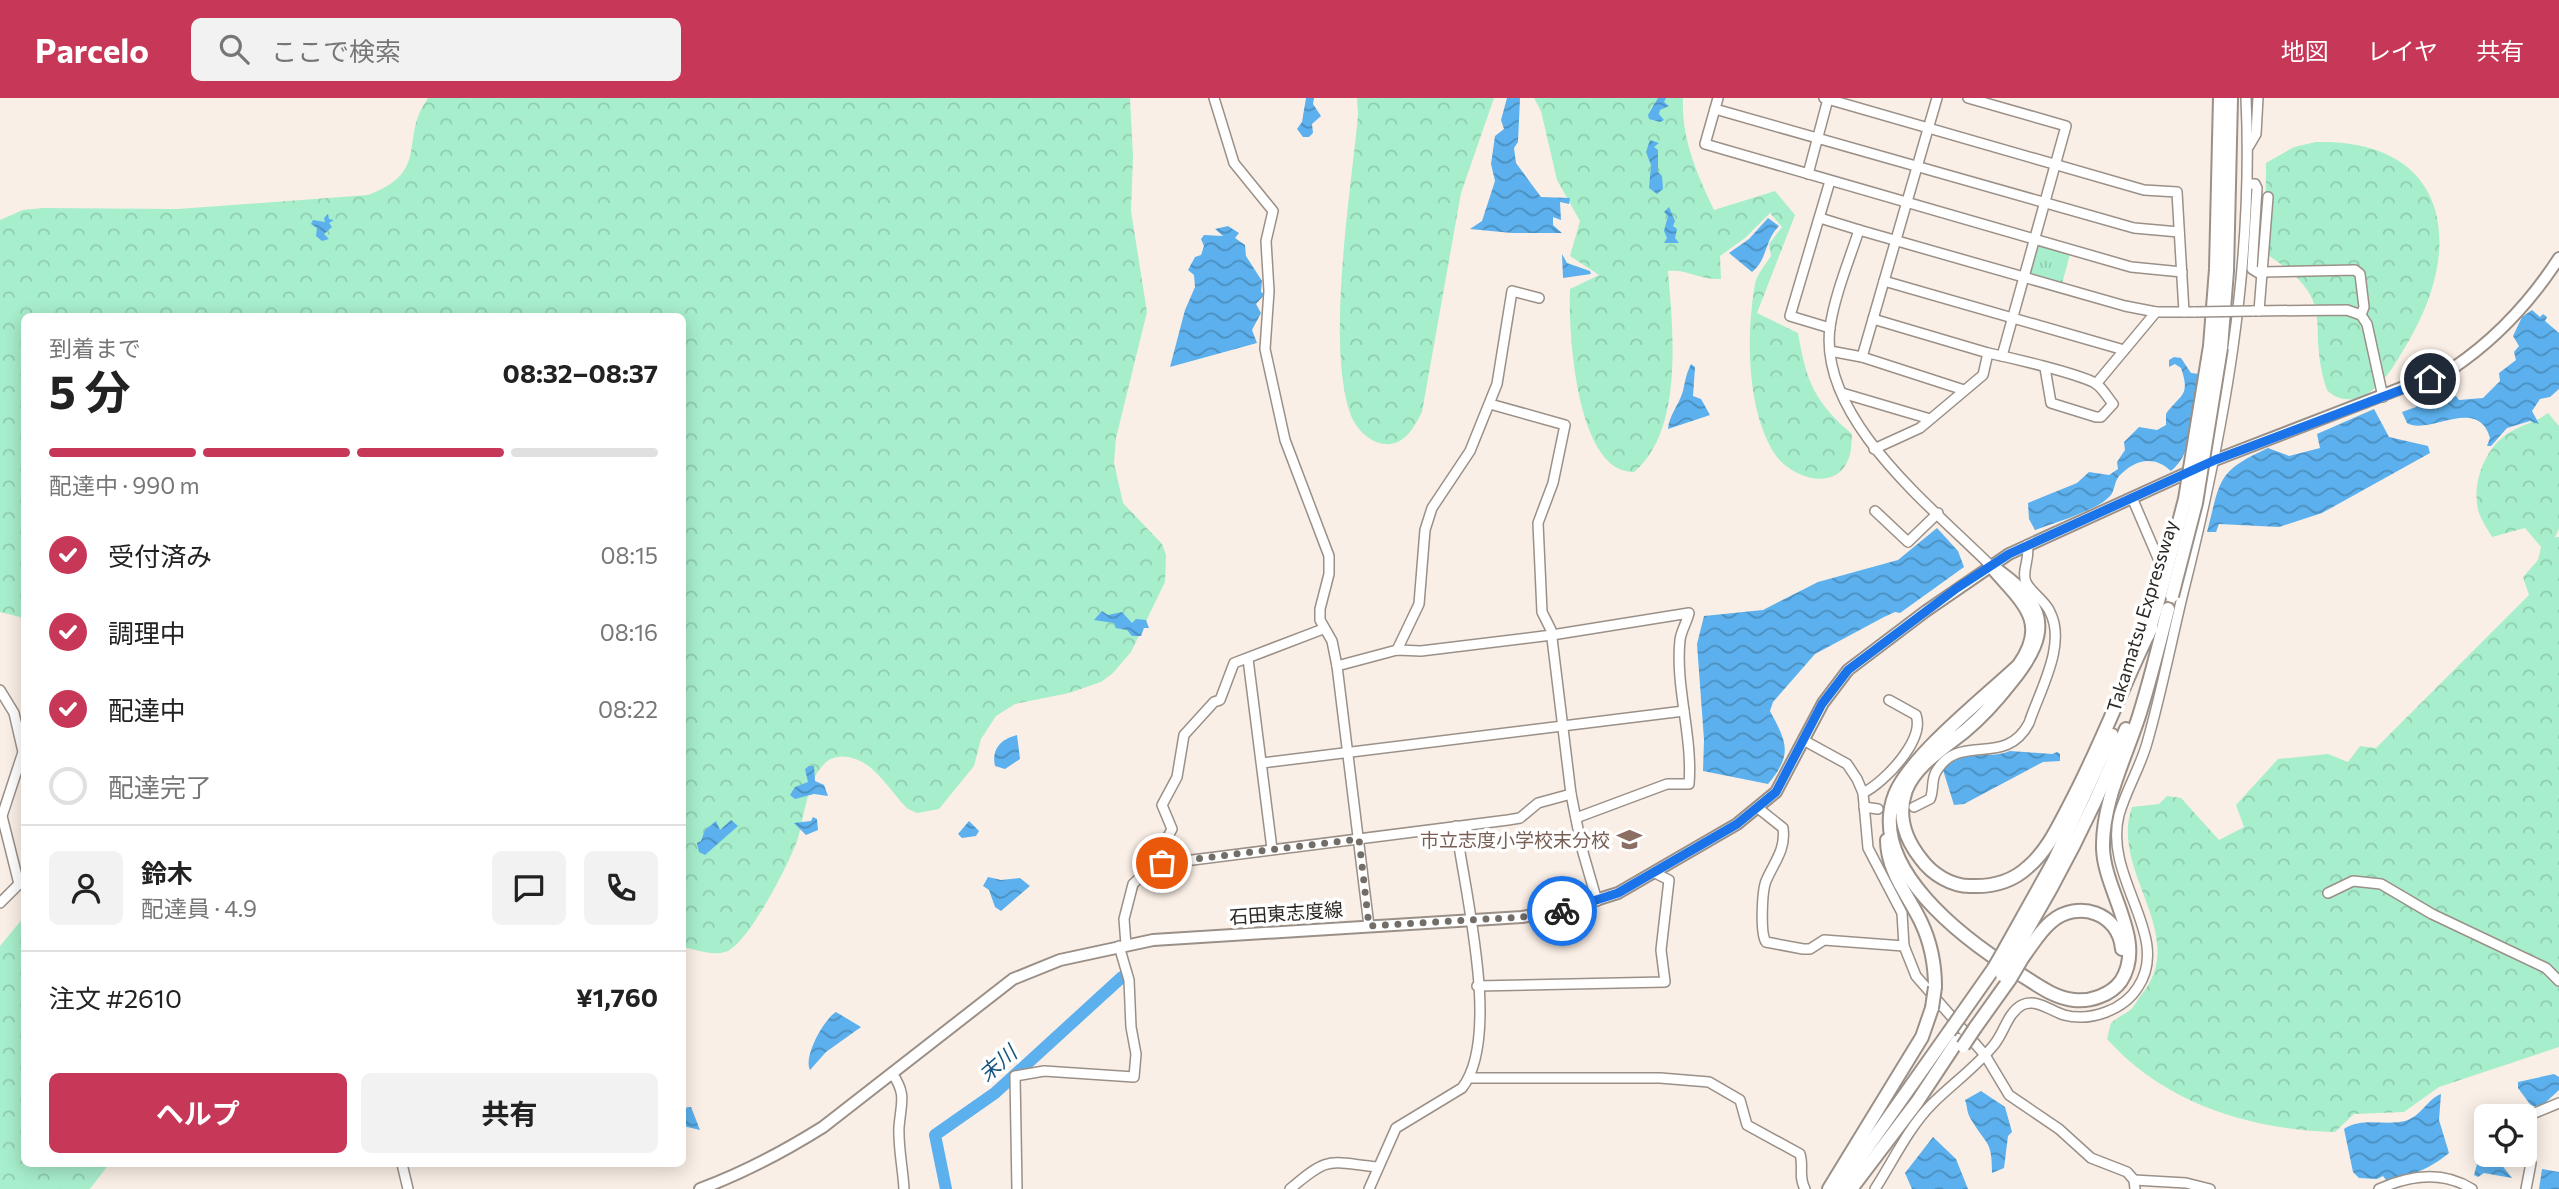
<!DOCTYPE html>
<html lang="ja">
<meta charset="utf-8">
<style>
body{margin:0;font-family:Commissioner,"Noto Sans JP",sans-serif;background:#f2f2f2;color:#222;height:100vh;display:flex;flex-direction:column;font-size:26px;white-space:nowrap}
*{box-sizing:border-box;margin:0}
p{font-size:23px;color:#767676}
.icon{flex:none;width:38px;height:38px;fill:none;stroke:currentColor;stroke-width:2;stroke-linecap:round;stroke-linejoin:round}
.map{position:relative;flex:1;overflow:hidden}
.drawer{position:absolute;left:21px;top:215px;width:665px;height:854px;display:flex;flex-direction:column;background:#fff;border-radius:10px;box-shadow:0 4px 18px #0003}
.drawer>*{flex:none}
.controls{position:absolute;left:2474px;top:1006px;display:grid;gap:14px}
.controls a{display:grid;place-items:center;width:63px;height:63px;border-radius:10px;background:#fff;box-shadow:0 4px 18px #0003;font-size:35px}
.pin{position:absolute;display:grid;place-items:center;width:60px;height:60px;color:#fff;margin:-30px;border:4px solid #fff;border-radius:50%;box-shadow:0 2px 7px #0007}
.courier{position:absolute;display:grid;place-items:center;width:70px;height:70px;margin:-35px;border:5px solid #1a73e8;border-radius:50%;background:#fff;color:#222;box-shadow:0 2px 9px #0007}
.overview em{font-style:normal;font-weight:700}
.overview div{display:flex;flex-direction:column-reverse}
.overview{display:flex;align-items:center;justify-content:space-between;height:119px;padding:0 28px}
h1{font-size:46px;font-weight:700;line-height:52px}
.bar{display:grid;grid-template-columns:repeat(4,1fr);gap:10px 7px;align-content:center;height:84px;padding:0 28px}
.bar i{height:9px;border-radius:5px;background:#e0e0e0}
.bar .on{background:#c73858}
.bar p{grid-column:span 4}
.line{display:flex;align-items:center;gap:18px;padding:0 28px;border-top:2px solid #e0e0e0}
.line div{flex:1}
.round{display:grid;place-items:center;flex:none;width:74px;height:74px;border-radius:10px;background:#f2f2f2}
ol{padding:0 28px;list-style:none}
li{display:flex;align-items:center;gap:21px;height:77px}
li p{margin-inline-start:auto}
li .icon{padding:7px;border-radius:50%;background:#c73858;color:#fff;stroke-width:4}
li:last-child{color:#767676}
li i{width:38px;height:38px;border:4px solid #e0e0e0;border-radius:50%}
.action{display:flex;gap:14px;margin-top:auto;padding:14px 28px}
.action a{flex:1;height:80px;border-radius:10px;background:#c73858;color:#fff;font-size:28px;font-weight:700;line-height:80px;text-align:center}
.action a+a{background:#f2f2f2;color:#222}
header{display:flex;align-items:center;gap:42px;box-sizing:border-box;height:98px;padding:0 35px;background:#c73858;color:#fff}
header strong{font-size:33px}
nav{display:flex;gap:38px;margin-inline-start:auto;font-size:24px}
.search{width:490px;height:63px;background:#f2f2f2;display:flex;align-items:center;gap:18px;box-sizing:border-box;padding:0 24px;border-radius:10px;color:#767676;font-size:26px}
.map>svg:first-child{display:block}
</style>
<header>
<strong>Parcelo</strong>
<div class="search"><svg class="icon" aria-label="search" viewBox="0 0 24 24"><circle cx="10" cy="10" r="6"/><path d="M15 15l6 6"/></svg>ここで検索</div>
<nav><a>地図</a><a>レイヤ</a><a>共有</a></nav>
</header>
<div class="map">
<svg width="2559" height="1091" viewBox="0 0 2559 1091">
<defs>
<pattern id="grass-tufts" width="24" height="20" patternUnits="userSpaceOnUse" patternTransform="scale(1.75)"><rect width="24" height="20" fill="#a7eecc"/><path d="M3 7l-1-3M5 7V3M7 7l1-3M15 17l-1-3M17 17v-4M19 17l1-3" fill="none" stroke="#90ccaf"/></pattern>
<pattern id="forest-crowns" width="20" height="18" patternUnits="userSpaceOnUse" patternTransform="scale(1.75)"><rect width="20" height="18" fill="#a7eecc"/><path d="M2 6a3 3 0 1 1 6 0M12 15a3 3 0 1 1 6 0" fill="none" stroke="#90ccaf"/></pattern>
<pattern id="water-waves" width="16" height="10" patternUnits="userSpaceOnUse" patternTransform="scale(1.75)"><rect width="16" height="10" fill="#5bb0ed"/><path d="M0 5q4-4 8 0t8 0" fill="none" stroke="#4b8fc0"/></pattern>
</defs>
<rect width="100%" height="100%" fill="#faefe6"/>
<polygon fill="url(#grass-tufts)" points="2037,146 2070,156 2062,186 2028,178"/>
<g fill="url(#forest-crowns)">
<path d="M428 0H1130L1133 58 1131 113 1147 214 1116 340 1114 365 1123 405 1162 446 1166 457 1165 484 1131 554 1113 575 1101 584 1069 595 1015 606 996 618 981 641 974 668 939 711 917 715 908 711C893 697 878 670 858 662 808 642 807 715 797 743 789 766 747 848 725 854 712 858 695 851 683 849L682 219H24V526L20 519 0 514V122L23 112 43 110 178 111 368 97C432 73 398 42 428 0Z"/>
<path d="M1357 0H1494L1461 95 1422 314C1414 329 1405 348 1384 346 1369 344 1355 330 1350 315 1326 244 1351 95 1358 17Z"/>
<path d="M1534 0H1683C1681 40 1697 76 1714 112L1775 93 1795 117 1757 215 1798 235C1806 282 1814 304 1852 336 1851 344 1852 355 1848 362 1835 394 1793 380 1777 359 1746 316 1746 236 1755 186 1757 176 1766 166 1771 158L1769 146 1782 129 1770 115 1745 140 1720 158 1721 181C1699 182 1688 171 1668 173 1673 232 1684 332 1634 374 1576 376 1568 232 1570 191L1599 177 1570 158 1580 123 1557 82 1541 13Z"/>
<path d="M2316 44C2445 41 2466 141 2411 239 2400 257 2388 282 2370 294 2357 304 2338 304 2327 292 2304 223 2343 206 2265 155L2266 65 2294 49Z"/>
<path d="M2548 315 2559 328V431L2555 439H2559V949L2439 989 2404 1014 2354 1016 2335 1034C2251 1032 2165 1006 2107 941L2111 925C2117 920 2123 917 2129 913 2134 910 2138 900 2142 896 2190 836 2109 773 2132 709L2159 706 2167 698 2181 700 2219 742 2244 729 2236 707 2278 661 2328 656 2348 664 2360 648 2376 650 2529 497 2523 479 2538 462 2541 449 2525 430 2492 439C2488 432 2482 423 2479 415 2470 386 2486 345 2514 332 2527 325 2536 324 2548 315Z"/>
<polygon points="24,819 24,1066 109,1066 90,1091 0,1091 0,848"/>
</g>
<g fill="url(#water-waves)">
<polygon points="1306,0 1314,0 1313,6 1321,18 1312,26 1313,35 1309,39 1303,39 1297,31 1302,24"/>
<polygon points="1507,0 1520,0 1518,44 1514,50 1516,65 1541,99 1570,100 1569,106 1560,104 1561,122 1553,119 1553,127 1562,135 1512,135 1470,131 1482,123 1495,83 1491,66 1495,38 1504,31 1501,22"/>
<polygon points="1658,0 1666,0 1664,4 1669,8 1660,12 1659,16 1664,22 1660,24 1649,21 1648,17"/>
<polygon points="1650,42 1659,45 1654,49 1658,52 1658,74 1662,78 1663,91 1657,96 1649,90 1651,67 1646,54"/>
<polygon points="1669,109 1675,123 1673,128 1677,131 1675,140 1679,145 1664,145 1667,140 1664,133 1668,118 1664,114"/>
<polygon points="328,116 329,121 334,122 329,125 332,129 324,136 329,141 322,143 316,138 317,130 311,126 313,122 325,124 324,120"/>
<path d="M1768 120 1779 128C1764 143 1768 161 1752 174L1729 155 1749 141Z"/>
<polygon points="1228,128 1239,135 1235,140 1245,147 1246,158 1262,183 1261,194 1265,196 1256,206 1261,215 1252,232 1257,245 1170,269 1185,212 1195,189 1194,177 1188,172 1195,159 1201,157 1204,148 1201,141 1204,137 1223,138 1215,131"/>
<polygon points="1562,156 1567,165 1590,173 1591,176 1563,180"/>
<path d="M2532 212 2540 219 2543 216 2547 219 2545 223 2559 235V291L2550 299 2540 301 2532 313 2539 326 2530 323 2507 330 2491 348H2487L2490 340C2478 297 2429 338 2407 325L2402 314 2416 309 2423 300 2432 296 2446 300 2456 298 2459 302 2483 300 2500 283 2499 275 2516 262 2514 254 2519 248 2513 238 2522 219Z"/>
<path d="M2174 259 2181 260 2191 275 2199 276C2194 304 2196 354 2171 373 2154 357 2135 361 2119 378 2114 384 2115 393 2110 398 2098 412 2054 425 2035 432L2029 421 2028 405 2077 385 2089 374 2109 377 2118 371 2117 364 2125 352 2124 344 2139 329 2157 332 2166 327V316C2180 296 2191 299 2181 270L2175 266 2169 269V262Z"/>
<path d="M1691 266 1695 269 1693 298 1701 301 1710 317 1668 331C1669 317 1679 307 1683 293 1685 284 1686 276 1691 266Z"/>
<path d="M2374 311 2389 339 2428 348 2430 355 2322 415 2279 429 2219 426 2216 434H2207C2221 381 2216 374 2268 350L2289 358 2320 350 2317 336Z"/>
<path d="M1937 430 1958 453 1964 469 1900 515 1895 514 1884 519 1815 556 1773 604 1770 613C1787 645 1793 656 1768 686L1703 673 1704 642 1697 546 1704 518 1763 512 1818 484 1898 462Z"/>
<polygon points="1102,513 1108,517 1122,514 1132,525 1136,521 1146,522 1149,530 1144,530 1141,538 1132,538 1127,532 1116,530 1114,525 1094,522"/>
<path d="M1017 637 1020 661 1005 671 995 668C991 650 1002 641 1017 637Z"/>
<path d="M2010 653 2052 656 2057 654 2060 656V663L2043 664 1964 706 1954 707 1943 672C1966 648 1984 663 2010 653Z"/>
<polygon points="809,668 814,668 815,683 824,687 828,698 814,696 795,701 790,697 795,689 808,684 805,671"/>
<polygon points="813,719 817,721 818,732 806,737 794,725 811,723"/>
<polygon points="731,722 738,728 705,757 699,754 697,745 701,743 705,732 716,723 720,732"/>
<polygon points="969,723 979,733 976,738 962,740 958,736"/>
<polygon points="988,779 1001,782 1020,780 1030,788 1001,813 995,809 989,792 983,788"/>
<path d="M836 914 861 929 826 954 810 972C803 959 824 921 836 914Z"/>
<polygon points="2554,976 2559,979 2559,992 2545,1005 2532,1009 2518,990 2518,984"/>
<path d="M1981 993 2005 1009 2012 1034 2008 1038 2004 1070 1992 1075C1992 1042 1987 1048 1972 1023 1966 1014 1968 1010 1965 1002Z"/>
<path d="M2441 996 2439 1022 2449 1055C2433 1069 2408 1080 2386 1082L2383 1078 2377 1081 2359 1080 2353 1074 2344 1031C2362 1019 2386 1028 2405 1023 2422 1018 2427 1001 2441 996Z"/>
<polygon points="691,1009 700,1032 683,1028 683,1010"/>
<polygon points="1933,1039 1956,1061 1968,1091 1912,1091 1905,1075"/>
<polygon points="2488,1059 2497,1061 2512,1080 2484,1075 2478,1079 2474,1077 2477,1066"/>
<polygon points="2542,1071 2559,1074 2559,1091 2539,1091"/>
</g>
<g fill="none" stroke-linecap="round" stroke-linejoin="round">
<polyline stroke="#5bb0ed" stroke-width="12" points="946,1091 935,1037 995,995 1122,879"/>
<defs>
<g id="minor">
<polyline points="1214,0 1234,65 1273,113 1266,143 1269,193 1265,251 1285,342 1329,458 1329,476 1320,511 1320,522 1332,543 1337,568 1369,828"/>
<polyline points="1718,0 1705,46 2131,169 2182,174"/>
<polyline points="1824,0 2144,92 2177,94 2184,214"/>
<polyline points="1968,0 2066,28 2002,258"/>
<polyline points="1715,11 2134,130 2179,134"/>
<polyline points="2249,48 2256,36 2258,0"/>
<polyline points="1808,76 1828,1"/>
<polyline points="1830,83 1790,218 1830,230"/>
<polyline points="2249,86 2255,86 2257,90 2252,171 2262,177"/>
<polyline points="1820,120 1859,132"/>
<polyline points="2262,174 2355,172 2360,176 2364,209 2361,217"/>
<polyline points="1884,183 2124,252"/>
<polyline points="2252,213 2347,212 2361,217 2367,226 2383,299"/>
<polyline points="2259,213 2268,99"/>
<path d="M1873 221 1988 255C2012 260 2076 275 2095 285 2102 289 2108 300 2113 306L2101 319H2096L2051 305 2045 270"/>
<polyline points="1830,253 1862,259 1964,292"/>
<polyline points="1862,259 1937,0"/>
<polyline points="2096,286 2156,214"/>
<polyline points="1842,295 1930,321"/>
<polyline points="1490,306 1565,327 1553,385 1538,425 1542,514 1551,532 1571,696 1582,751 1597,803"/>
<polyline points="1874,351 1920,330 1983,277 1988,255"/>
<polyline points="2133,402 2166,479"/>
<polyline points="1875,413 1908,444 1938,415"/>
<path d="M1991 468C1932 409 1818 321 1830 229 1835 196 1849 163 1859 132L2125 208 2156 214H2195"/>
<polyline points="1397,552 1419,506 1425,432 1432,410 1470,353 1497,286 1512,193 1539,200"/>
<polyline points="1248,561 1272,751"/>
<path d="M1337 568 1397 552 1421 553 1552 537 1689 515C1687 524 1681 533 1680 542 1675 589 1693 638 1689 686H1667L1576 720"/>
<polyline points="0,592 14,615 23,654 2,718 19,786 0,805"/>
<polyline points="1805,643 1847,666 1857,681 1863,695 1868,750 1902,815 1904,848 1916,878 1985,957 2009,997 2059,1031 2091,1060 2127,1074 2134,1082 2135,1091"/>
<polyline points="1262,665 1684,613"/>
<path d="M1863 695C1885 684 1925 642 1916 617L1889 602"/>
<polyline points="1864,709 1878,711"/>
<path d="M1914 709 1930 701C1934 693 1931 682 1936 674 1959 633 2005 671 2029 625 2039 594 2067 547 2050 514 2045 502 2031 495 2026 484 2021 473 2031 459 2027 447"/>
<path d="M1758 710 1783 730C1786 752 1774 764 1766 783 1762 793 1760 836 1766 844L1803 851H1810L1824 842 1904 848"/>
<polyline points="1153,767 1508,722 1520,720 1538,705 1571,696"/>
<polyline points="2328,795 2353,783 2381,786 2432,816 2546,870 2559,883"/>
<polyline points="1126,847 1124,821 1133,786 1153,767 1172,731 1162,707 1177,679 1184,637 1214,604 1220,602 1234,565 1323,531"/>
<polyline points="1477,888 1665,884 1661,852 1669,782 1655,775"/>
<path d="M892 975C907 997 901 1004 899 1029 898 1049 903 1071 904 1091"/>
<path d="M1470 980H1660L1709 984 1740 1002 1747 1027 1800 1056C1804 1069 1798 1078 1805 1091"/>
<polyline points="2525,1019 2559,1005"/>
<polyline points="2525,1055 2531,1065 2526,1091"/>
<polyline points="402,1066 408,1091"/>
<polyline points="2134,1082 2186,1085 2210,1091"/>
<polyline points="1017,1091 1015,978 1044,973 1134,979 1136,956 1131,929 1129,882 1119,848"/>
<path d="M1290 1091C1330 1057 1327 1064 1378 1069"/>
<path d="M1369 1091 1396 1030 1462 990C1502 939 1464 792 1456 728"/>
<path d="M1875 1091C1893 1063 1909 1029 1932 1006 1952 986 1975 970 1993 948 2004 936 2007 915 2022 907 2036 900 2051 913 2064 917 2090 924 2124 912 2138 889 2172 838 2103 780 2119 717 2126 692 2140 670 2147 645 2161 596 2171 545 2183 495 2224 333 2254 168 2246 0"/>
<path d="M2379 1091C2410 1077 2442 1072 2472 1091"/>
</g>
<path id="major" d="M700 1091C744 1075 783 1054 823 1029L1013 881 1060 862 1153 842 1522 819 1564 812 1618 795 1737 726 1776 694 1823 605 1848 572 1926 513 2009 456 2215 362 2453 270C2496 241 2531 203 2559 160"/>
<g id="highway">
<polyline points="2210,248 2216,171 2220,0"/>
<polyline points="2221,250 2227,173 2231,0"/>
<path d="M2151 530C2122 589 2100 650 2069 708 2058 729 2047 753 2028 769 2012 784 1992 789 1970 788 1951 788 1932 776 1921 761 1905 741 1897 717 1906 692 1916 667 1944 650 1965 633 1983 618 1998 601 2012 583 2054 531 2045 505 1991 468 2019 502 2051 522 2019 567 1986 598 1911 657 1895 696 1866 769 1965 842 2018 875 2035 885 2053 900 2074 902 2090 904 2111 897 2121 883 2147 843 2104 793 2103 750 2102 705 2125 661 2139 618 2150 583 2159 547 2168 511"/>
<polyline points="2148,537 2161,493"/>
<path d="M1887 742C1887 773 1908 797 1921 824 1931 845 1935 865 1935 889"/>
<polyline points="2006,849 2054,763 2112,637"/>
<path d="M2014 854C2058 782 2095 710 2126 631"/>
<path d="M2023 859C2032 847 2040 833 2051 824 2078 801 2119 815 2122 851"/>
<polyline points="1961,917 1994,870"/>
<polyline points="1975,930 2010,881"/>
<polyline points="1829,1091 1922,939 1932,910"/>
<polyline points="1838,1091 1949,934"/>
<polyline points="1851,1091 1917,1004 1958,942"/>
</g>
</defs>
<use href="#minor" stroke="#9a9088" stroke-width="12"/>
<use href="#major" stroke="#9a9088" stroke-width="14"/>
<use href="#highway" stroke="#9a9088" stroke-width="16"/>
<use href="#minor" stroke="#fff" stroke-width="9"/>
<use href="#major" stroke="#fff" stroke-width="10"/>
<use href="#highway" stroke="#fff" stroke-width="12"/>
<defs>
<polyline id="minor-bridge" points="2195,214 2252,213"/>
<g id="highway-bridge">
<polyline points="2161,493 2185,401 2210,248"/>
<polyline points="2172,498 2196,405 2221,250"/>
<polyline points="1994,870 2006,849"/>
<polyline points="2002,877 2014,854"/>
<polyline points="2010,881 2023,859"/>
<polyline points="1932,910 1935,889"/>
<polyline points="1949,934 1961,917"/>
<polyline points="1963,948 1975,930"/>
</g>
</defs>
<use href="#minor-bridge" stroke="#9a9088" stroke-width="12" stroke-linecap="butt"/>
<use href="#highway-bridge" stroke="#9a9088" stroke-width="16" stroke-linecap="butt"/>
<use href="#minor-bridge" stroke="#fff" stroke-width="9"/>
<use href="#highway-bridge" stroke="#fff" stroke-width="12"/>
</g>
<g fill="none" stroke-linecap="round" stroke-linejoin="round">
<polyline stroke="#736d67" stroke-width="7" stroke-dasharray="0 12.6" points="1162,765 1359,741 1369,828 1522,819 1562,813"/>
<polyline stroke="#1a73e8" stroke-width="9" points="1562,813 1618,795 1737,726 1776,694 1822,606 1848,572 1957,490 2009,456 2215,362 2430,281"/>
</g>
<defs>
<symbol id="school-bare" viewBox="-9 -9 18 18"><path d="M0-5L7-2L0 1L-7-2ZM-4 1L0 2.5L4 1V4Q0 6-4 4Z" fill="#8d6e63" stroke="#fff" stroke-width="2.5" paint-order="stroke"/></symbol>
</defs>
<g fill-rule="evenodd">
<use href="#school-bare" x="1612" y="724" width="35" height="35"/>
</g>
<g text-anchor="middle" stroke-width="7" stroke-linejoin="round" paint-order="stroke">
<g font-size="19" fill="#2b2723" stroke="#fff">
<text transform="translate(2142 518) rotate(-73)" y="7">Takamatsu Expressway</text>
<text transform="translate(1286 815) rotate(-4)" y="7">石田東志度線</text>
</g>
<g font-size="19" fill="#785e54" stroke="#fff" text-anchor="end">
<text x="1610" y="749">市立志度小学校末分校</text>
</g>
<g font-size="21" font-style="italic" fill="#18567f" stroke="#fff">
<text transform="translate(998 966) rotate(-41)" y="7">末川</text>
</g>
</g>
</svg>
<div class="controls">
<a><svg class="icon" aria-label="locate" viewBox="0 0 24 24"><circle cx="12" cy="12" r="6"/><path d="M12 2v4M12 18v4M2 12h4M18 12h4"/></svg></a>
</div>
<div class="pin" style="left:1162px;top:765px;background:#ea580c"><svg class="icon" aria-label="bag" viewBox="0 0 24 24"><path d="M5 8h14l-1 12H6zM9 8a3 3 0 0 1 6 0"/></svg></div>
<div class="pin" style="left:2430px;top:281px;background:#1f2937"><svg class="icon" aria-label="home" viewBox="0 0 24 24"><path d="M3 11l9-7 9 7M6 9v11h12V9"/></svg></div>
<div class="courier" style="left:1562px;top:813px"><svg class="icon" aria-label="bike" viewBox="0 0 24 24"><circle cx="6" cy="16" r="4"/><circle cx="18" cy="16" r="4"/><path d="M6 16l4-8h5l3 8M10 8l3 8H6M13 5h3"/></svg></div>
<section class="drawer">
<div class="overview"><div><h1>5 分</h1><p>到着まで</p></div><em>08:32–08:37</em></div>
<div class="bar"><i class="on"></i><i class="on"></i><i class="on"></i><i></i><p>配達中 · 990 m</p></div>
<ol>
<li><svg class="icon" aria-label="check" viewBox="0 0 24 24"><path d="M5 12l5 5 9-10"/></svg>受付済み<p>08:15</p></li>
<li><svg class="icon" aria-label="check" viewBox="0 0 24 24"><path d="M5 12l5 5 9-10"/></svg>調理中<p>08:16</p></li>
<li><svg class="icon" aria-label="check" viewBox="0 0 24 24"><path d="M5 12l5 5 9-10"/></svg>配達中<p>08:22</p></li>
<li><i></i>配達完了</li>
</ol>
<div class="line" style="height:126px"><a class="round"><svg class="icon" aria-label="person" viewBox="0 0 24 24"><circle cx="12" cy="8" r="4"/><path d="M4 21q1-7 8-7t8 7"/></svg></a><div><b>鈴木</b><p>配達員 · 4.9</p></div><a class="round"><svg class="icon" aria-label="chat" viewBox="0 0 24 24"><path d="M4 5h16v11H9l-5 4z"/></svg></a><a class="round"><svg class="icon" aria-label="phone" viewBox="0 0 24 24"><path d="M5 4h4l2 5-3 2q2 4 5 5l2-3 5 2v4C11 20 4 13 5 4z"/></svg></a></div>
<div class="line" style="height:91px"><div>注文 #2610</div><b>¥1,760</b></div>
<div class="action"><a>ヘルプ</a><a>共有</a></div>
</section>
</div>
